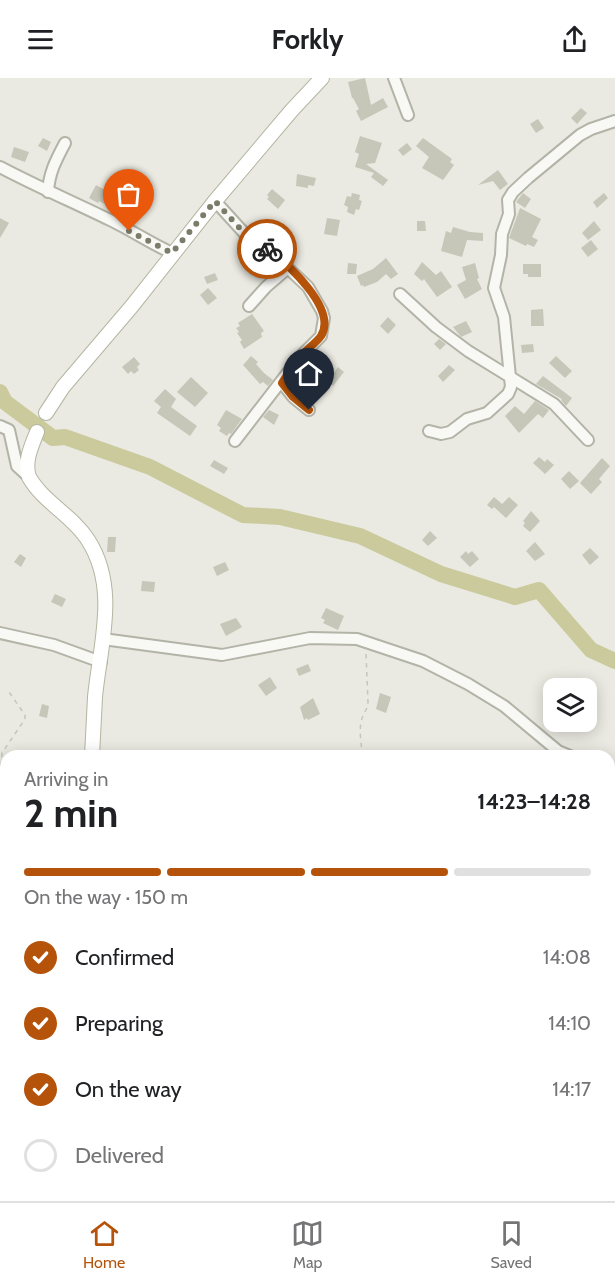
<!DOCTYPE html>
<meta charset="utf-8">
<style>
body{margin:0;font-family:Cabin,sans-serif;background:#f2f2f2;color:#202124;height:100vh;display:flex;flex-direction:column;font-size:22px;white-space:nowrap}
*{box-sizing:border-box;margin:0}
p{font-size:20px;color:#757577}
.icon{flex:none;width:33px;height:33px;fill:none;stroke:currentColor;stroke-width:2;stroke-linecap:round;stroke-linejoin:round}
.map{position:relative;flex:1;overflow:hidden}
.details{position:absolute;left:0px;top:672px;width:615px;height:452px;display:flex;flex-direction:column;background:#fff;border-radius:18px 18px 0 0;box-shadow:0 3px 15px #0003}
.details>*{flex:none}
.buttons{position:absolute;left:543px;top:600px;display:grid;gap:12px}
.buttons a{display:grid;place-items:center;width:54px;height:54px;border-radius:12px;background:#fff;box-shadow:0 3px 15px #0003;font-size:30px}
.pin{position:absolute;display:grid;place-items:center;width:51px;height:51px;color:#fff;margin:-62px -26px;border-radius:50% 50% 50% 0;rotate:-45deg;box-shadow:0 0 6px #0007}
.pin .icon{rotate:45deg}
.courier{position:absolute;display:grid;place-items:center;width:60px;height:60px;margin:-30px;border:4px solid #b45309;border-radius:50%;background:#fff;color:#222;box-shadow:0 2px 8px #0007}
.summary em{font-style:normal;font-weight:700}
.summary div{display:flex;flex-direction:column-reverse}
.summary{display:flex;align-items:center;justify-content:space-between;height:102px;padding:0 24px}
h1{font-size:39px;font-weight:700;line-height:45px}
.bar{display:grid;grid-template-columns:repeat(4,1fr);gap:9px 6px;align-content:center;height:72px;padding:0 24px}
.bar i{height:8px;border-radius:4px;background:#e0e0e0}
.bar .on{background:#b45309}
.bar p{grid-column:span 4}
ol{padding:0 24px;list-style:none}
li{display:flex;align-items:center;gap:18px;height:66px}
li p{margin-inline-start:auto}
li .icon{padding:6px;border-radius:50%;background:#b45309;color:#fff;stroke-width:4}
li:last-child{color:#757577}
li i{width:33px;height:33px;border:3px solid #e0e0e0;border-radius:50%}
header{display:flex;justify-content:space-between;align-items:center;height:78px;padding:0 24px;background:#fff;font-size:27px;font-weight:700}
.tabs{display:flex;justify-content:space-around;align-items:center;height:84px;border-top:2px solid #e0e0e0;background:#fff;font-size:16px;color:#757577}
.tabs a{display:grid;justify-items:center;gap:3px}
.tabs .on{color:#b45309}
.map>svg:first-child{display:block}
</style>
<header><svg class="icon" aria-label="menu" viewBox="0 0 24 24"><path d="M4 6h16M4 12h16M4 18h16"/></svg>Forkly<svg class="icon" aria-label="share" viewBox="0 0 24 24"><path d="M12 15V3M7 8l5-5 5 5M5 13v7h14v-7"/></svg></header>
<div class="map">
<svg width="615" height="1123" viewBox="0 0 615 1123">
<rect width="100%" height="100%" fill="#eaeae2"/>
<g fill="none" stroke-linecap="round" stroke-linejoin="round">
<polyline stroke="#caca9d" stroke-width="16" points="0,314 5,324 53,360 65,359 150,389 243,437 280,439 360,458 441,496 515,519 539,512 591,572 615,583"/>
</g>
<g fill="#c6c7b9">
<polygon points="365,0 371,27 383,20 388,29 361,43 356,33 359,31 353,20 352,20 348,4"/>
<polygon points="581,30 587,35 577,46 571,40"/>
<polygon points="538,41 544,50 536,55 530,46"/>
<polygon points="360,58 382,65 375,85 366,86 388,102 383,108 371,99 374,95 355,89 359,76 355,74"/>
<polygon points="43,60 51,64 47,73 38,68"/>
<polygon points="423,60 452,81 450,84 454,87 443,102 422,90 429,79 416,68"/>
<polygon points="407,65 412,71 403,78 398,72"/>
<polygon points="14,69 29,74 25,84 11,79"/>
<polygon points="498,92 508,106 500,112 493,103 478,107"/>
<polygon points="297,96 316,100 314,108 308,107 308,110 296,108"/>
<polygon points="96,107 120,120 116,128 113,130 99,123 98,125 89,120"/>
<polygon points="272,111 285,122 278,131 267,121 269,119 267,117"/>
<polygon points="352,115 360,117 359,122 362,123 359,132 356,131 354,137 347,134 348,129 344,127 347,118 351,119"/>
<polygon points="523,115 531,121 525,130 516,124"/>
<polygon points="604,115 608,120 597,130 593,124"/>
<polygon points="520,130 541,141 532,159 538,162 534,169 527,166 526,168 509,160"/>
<polygon points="0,140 9,145 0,160"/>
<polygon points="327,140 340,142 337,158 324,156"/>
<polygon points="417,143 425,143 426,153 417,153"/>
<polygon points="594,143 601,152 588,162 582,155"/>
<polygon points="453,149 470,154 483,155 483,163 467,162 462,179 441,173 446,153 451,155"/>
<polygon points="591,162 598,171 588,179 581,170"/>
<polygon points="386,180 398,196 391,201 386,196 377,204 364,209 363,207 361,208 357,198 373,191"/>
<polygon points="422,184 436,197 441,193 452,209 437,219 424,201 422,203 414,196"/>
<polygon points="348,185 357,186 356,196 347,196"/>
<polygon points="475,185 479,200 477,201 482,211 465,221 457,207 466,202 462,189"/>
<polygon points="523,186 541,186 541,199 528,199 528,196 523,196"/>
<polygon points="215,195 218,202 207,206 204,199"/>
<polygon points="208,210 217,220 208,227 200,217"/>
<polygon points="543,231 544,248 531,248 531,232"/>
<polygon points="252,236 264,253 261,255 262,259 244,271 240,264 242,262 237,255 239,254 236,250 240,248 238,245"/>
<polygon points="388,239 396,247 388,256 380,248"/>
<polygon points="466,243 472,254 461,259 453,249"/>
<polygon points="439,261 446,266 440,272 434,266"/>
<polygon points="533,266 534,274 522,275 521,267"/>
<polygon points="251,278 258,284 256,286 264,295 273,302 268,308 263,304 260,306 243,287"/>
<polygon points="556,278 572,293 565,300 549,285"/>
<polygon points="134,279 140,286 137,289 139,292 134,296 131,293 128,296 122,289"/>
<polygon points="449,287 455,292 443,304 438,298"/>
<polygon points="338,289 344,294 333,308 323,299 329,292 333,296"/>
<polygon points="543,298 572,320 566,328 561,322 562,321 536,306"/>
<polygon points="191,299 208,315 195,329 177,314"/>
<polygon points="165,311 176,321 171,329 197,348 190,358 157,335 161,329 154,323"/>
<polygon points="535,323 549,332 543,340 538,336 519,355 505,338 515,328 524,336"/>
<polygon points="226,332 242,341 231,356 229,355 227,358 219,353 221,350 217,347"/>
<polygon points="269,332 279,337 274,347 263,339"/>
<polygon points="539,379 545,384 547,381 554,387 545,396 533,385"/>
<polygon points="602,380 610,388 599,401 602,404 591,416 580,405"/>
<polygon points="214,382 228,390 224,396 210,388"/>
<polygon points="569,393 579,403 570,411 561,401"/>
<polygon points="494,419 502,426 509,419 518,427 506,440 494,429 492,431 487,427"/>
<polygon points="531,433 540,443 530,454 523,448 525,445 523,443"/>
<polygon points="430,453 437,460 428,468 422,462"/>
<polygon points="108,459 116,459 115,474 107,474"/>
<polygon points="535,464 545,476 535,483 526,473"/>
<polygon points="590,470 599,479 590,487 582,477"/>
<polygon points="466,473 468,476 472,473 479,481 470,489 460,479"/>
<polygon points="20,476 26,480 21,489 14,484"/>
<polygon points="225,484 229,492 217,498 213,489"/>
<polygon points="142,503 155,504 154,514 141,513"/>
<polygon points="55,516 66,521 62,529 51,524"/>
<polygon points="326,530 344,538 338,552 323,545 325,542 321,540"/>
<polygon points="236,540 242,549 226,558 220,546"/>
<polygon points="308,586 311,593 299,598 296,591"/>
<polygon points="270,599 277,610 266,618 258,607"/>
<polygon points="380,615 391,619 386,635 376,631"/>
<polygon points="313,620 320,636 308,642 307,640 304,642 300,629"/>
<polygon points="42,626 49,628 47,640 39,638"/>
</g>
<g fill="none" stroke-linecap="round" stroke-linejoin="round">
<defs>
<g id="minor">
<polyline points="394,0 408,37"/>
<path d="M0 89C36 108 73 124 110 142 131 152 150 165 172 175"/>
<path d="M48 114C49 95 56 82 65 65"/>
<polyline points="215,123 246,157 271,174 308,209 322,233 324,240 321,258 299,280 235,363"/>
<polyline points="400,216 436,249 468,273 554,326 588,362"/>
<polyline points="249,228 266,209 288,190"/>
<polyline points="282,305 293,319 309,332"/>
<polyline points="0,348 9,352 17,388 29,399"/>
<polyline points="429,353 441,356 450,354 467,341 487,335 508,316 511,309 504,239 494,210 501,177 502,156 509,136 508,122 513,114 528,100 580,57 591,51 615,43"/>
<polyline points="0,555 54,567 101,584"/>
<polyline points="103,561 222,577 310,560 357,561 423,583 468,606 504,628 558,673 570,678"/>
<polyline points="609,695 615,697"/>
<polyline points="0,903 6,905"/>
<polyline points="614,1095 615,1102"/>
<polyline points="372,1118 377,1123"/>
<polyline points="614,1123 615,1114"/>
</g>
<g id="major">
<polyline points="46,335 63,309 132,228 215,123 292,32 322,0"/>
<path d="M37 354C31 369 24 384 29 399 43 424 73 438 88 462 119 510 100 567 95 619 94 638 93 658 92 678"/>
<polyline points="32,1123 32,1118"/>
</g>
</defs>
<use href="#minor" stroke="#b3b4a7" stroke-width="14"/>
<use href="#major" stroke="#b4b6a1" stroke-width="16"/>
<g stroke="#c4c6bc" stroke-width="1.5" stroke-dasharray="4.5 4.5" stroke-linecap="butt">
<path d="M363 678C361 667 358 648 363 638 365 632 368 631 368 624L366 576"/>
<polyline points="1,688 2,675 25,641 25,637 9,614"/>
<polyline points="180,1118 188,1123"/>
</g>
<use href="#minor" stroke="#f8f9f5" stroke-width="10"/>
<use href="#major" stroke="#fff" stroke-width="14"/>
</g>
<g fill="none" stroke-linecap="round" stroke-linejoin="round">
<polyline stroke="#7b7d6a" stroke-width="6" stroke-dasharray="0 10.8" points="129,153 172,175 215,123 246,157 267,171"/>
<path stroke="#b45309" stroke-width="8" d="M267 171C287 185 338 231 321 258 316 265 307 271 301 278 294 286 288 296 282 305L293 319 309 332"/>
</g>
</svg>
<div class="buttons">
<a><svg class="icon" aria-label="layers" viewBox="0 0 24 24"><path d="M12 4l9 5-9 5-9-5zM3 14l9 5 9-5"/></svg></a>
</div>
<div class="pin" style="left:129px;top:153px;background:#ea580c"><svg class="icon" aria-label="bag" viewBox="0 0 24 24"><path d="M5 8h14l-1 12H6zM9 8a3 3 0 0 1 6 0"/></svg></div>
<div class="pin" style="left:309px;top:332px;background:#1f2937"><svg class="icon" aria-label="home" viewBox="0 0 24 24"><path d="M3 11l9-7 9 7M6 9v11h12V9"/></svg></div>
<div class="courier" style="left:267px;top:171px"><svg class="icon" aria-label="bike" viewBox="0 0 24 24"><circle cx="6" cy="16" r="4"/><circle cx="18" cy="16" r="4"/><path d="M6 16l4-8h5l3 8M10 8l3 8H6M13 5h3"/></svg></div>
<section class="details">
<div class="summary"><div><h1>2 min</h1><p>Arriving in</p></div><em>14:23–14:28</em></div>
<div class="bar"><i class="on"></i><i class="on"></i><i class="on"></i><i></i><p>On the way · 150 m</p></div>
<ol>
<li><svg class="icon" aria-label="check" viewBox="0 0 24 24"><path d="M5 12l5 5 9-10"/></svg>Confirmed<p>14:08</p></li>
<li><svg class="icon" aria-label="check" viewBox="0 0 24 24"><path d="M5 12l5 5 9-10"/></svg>Preparing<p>14:10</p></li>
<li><svg class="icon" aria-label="check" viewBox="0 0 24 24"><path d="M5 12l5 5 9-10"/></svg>On the way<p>14:17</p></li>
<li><i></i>Delivered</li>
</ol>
</section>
</div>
<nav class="tabs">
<a class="on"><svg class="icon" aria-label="home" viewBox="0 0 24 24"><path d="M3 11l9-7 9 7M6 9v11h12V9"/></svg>Home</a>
<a><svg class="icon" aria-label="map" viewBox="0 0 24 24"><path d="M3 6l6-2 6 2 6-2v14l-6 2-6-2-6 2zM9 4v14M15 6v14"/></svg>Map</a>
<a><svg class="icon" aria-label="saved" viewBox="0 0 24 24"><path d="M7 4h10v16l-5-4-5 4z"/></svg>Saved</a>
</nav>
